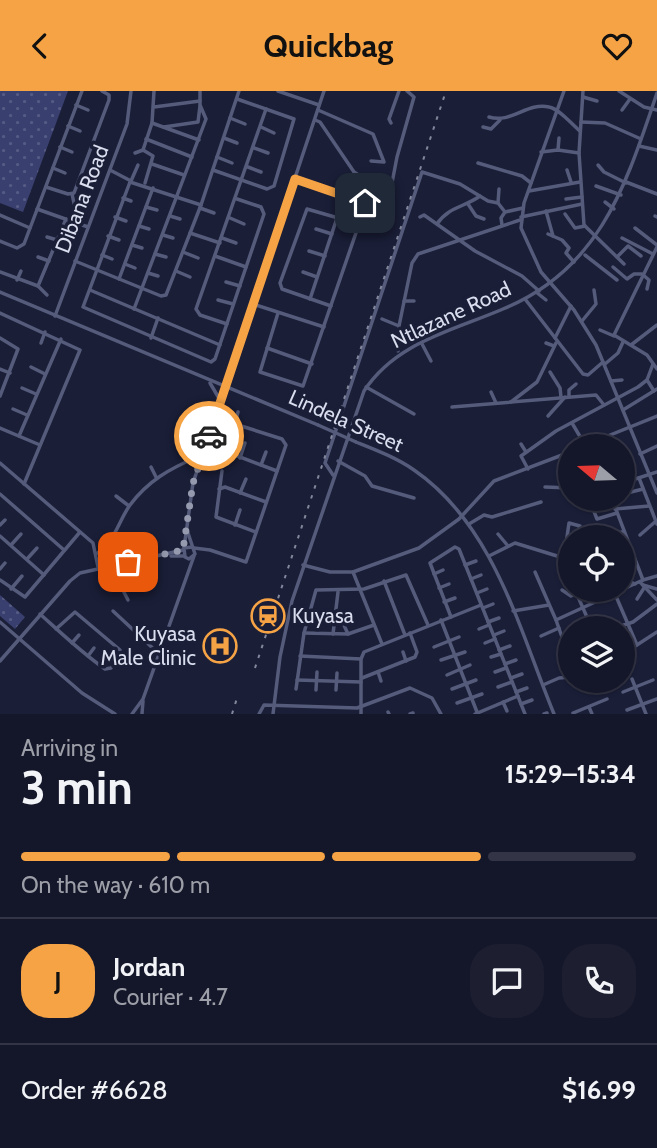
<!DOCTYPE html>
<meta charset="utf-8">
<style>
body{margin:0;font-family:Cabin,sans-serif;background:#1d1f31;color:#f1f3f6;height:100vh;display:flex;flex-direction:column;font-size:26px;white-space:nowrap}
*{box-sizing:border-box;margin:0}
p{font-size:23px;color:#9d9fa8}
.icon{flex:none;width:38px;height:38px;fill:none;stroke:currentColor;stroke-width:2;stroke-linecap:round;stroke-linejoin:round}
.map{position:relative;height:623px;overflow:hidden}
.side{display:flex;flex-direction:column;background:#141629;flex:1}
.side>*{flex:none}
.needle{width:46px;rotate:289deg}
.controls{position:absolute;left:558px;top:343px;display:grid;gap:14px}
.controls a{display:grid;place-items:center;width:77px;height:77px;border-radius:50%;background:#141629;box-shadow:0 2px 5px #0004,0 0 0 2px #333546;font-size:35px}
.pin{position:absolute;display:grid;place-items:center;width:60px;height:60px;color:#fff;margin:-30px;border-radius:14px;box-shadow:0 4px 10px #0006}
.courier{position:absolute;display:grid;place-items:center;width:70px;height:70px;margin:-35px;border:5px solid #f5a345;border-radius:50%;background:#fff;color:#222;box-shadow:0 2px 9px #0007}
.headline em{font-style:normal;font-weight:700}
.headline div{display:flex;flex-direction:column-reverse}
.headline{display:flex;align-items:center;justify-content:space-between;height:119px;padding:0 21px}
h1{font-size:46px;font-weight:700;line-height:52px}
.bar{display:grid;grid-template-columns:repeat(4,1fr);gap:10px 7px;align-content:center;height:84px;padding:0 21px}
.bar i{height:9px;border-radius:5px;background:#333546}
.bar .active{background:#f5a345}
.bar p{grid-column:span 4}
.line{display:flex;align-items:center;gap:18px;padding:0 21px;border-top:2px solid #333546}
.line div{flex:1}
.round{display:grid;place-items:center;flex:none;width:74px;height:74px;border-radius:28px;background:#1d1f31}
header{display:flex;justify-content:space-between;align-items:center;height:91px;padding:0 21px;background:#f5a345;color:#111;font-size:32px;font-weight:700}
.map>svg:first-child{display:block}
</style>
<header><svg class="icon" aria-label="back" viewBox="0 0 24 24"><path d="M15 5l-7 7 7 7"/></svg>Quickbag<svg class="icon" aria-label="heart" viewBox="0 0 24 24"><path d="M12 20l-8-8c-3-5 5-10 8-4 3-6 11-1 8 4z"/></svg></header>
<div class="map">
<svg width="657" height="623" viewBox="0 0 657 623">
<defs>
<pattern id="green-dots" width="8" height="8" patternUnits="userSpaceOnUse" patternTransform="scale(1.75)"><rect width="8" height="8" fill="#39406f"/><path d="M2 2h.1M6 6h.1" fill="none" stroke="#555b84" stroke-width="1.8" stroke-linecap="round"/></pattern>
</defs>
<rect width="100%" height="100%" fill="#1a1e37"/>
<g fill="url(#green-dots)">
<polygon points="0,0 68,0 23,121 0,112"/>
<polygon points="0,504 25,526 15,538 0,525"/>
</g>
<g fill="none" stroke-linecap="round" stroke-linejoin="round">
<g stroke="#555b7a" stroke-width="3.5">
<polyline points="278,0 319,14"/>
<polyline points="564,0 524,112 521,137 541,181 574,219 596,254 657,402"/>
<polyline points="583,0 579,62 584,134 624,173"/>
<polyline points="619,0 644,16 657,19"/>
<polyline points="583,6 597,10"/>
<polyline points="76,14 88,19"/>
<polyline points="154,16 200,10"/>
<polyline points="318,19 373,43 384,71 371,70"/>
<polyline points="622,19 630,8"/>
<path d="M489 26C511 33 527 11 549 16 560 18 571 33 580 40"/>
<polyline points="230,27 245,33"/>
<polyline points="315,29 320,31 354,81 390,105"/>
<polyline points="581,31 605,32 641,48"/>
<polyline points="152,32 199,49"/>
<polyline points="391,32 389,28 399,0"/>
<polyline points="68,35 80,40"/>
<polyline points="164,36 198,31 200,15"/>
<polyline points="261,36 274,42"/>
<polyline points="483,36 491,38 500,29"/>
<polyline points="224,47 237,52"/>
<polyline points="146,48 192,66"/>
<polyline points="639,55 657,59"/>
<polyline points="60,56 72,61"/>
<polyline points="254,57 268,62"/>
<polyline points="143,59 152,32 154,0"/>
<polyline points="558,59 559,47"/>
<polyline points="541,61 558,59 579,62"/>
<polyline points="135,62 143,59 153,65 145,92"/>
<polyline points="217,66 232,72"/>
<polyline points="478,72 522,85 531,92"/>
<polyline points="152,73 184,84"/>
<polyline points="598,74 604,81 626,92"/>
<polyline points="248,76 261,81"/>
<polyline points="53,77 65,82"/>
<polyline points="110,79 131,90 138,74"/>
<polyline points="213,79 267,98 274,95 294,28 237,8"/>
<polyline points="567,79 571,91"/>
<polyline points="295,88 387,118 397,66 414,6 407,0"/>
<polyline points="626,91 657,103"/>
<polyline points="596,95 621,104"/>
<polyline points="46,96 68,103 74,102 109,9 109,4 102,0"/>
<polyline points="529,100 580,91"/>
<polyline points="72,103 75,117"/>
<polyline points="123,107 131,110"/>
<polyline points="566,108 582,106"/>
<polyline points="605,111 614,118"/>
<polyline points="498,112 499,98"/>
<polyline points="468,113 476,125 484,128"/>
<polyline points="201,114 130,91 83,216 211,271 215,268 264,123 261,116 237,108"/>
<polyline points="146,116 157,119"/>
<polyline points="200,117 214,122"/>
<polyline points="37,118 88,136"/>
<polyline points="546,120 553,145"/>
<polyline points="505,121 523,117"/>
<polyline points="565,123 575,137 585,135"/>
<polyline points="0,124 30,137"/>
<polyline points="170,125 180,128"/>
<polyline points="655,125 657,126"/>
<polyline points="115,126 126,130"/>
<polyline points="420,126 424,124 475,160 522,185 539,200"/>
<polyline points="521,126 582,113"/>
<polyline points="230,127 244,133"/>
<path d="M437 133C448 116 465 116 480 105"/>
<polyline points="139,135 149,138"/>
<polyline points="635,137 657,154"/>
<polyline points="316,138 332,143"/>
<polyline points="190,142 220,152"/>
<polyline points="548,143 562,149 569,157 566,162 574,171"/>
<polyline points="163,144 173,147"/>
<polyline points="108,145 119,149"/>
<polyline points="47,146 57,149"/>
<polyline points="222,147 236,152"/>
<polyline points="622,147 653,163"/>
<polyline points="0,150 17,157 24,153 82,0"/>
<polyline points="132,154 142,157"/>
<polyline points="657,156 614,244 647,264 657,278"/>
<polyline points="309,160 325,165"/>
<polyline points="183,161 198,167"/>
<polyline points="155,163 166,166"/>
<polyline points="102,164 112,168"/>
<polyline points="585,164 617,189"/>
<polyline points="215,165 246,176"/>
<polyline points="38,166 49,170"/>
<polyline points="617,166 628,155 641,165"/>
<polyline points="75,170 161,205 166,204 201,114 239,0"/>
<polyline points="125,173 135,177"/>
<polyline points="613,176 627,188 634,183 642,183 649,189 647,198"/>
<polyline points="176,180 190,186"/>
<polyline points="0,181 38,195 66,128"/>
<polyline points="303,181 317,186"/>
<polyline points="148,182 158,185"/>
<polyline points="119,188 153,97"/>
<polyline points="17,189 21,180"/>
<polyline points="226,191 240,195"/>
<polyline points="38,195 47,204"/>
<polyline points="90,199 220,254"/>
<polyline points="536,201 546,209"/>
<polyline points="310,208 337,127"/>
<polyline points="525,208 583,283 588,284 603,271"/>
<polyline points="218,209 233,213"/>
<polyline points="404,210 414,210"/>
<polyline points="253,213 324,236"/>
<polyline points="331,215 282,198 280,192 307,118 359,133"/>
<polyline points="134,218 206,28 200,14 200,0"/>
<polyline points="0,222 80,259 24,393"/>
<polyline points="278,222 260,281 303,295 366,113"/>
<polyline points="55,225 127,33 131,0"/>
<polyline points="382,228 399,235 398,260"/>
<polyline points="582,230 596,213 594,199"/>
<polyline points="227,233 200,224 196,218 266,18"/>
<polyline points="399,235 412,172 418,163 520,129"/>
<polyline points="600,239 614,245"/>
<polyline points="0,247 18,258 0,305"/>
<polyline points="151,247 158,227"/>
<polyline points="555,247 571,215"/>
<polyline points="421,251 431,270"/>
<polyline points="41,252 45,241"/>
<polyline points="546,252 554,255"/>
<polyline points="631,254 657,234"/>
<polyline points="267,257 312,273"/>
<polyline points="605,273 618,262 623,251"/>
<polyline points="31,276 45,283"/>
<polyline points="0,278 10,282"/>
<polyline points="550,281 560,297 561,306"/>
<polyline points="647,289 654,300"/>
<polyline points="611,290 622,289"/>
<polyline points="366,296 414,323"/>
<polyline points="22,297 36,303"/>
<polyline points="491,301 496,312"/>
<polyline points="569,305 569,299 576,293"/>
<polyline points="511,311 537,291 556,252"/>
<polyline points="452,316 596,304 604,314"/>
<polyline points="13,318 27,324"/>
<polyline points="623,319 657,298"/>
<polyline points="238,321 227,361 277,380"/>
<polyline points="548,325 565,306"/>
<polyline points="572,332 585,354"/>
<polyline points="0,337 40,354"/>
<polyline points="19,345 61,248"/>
<polyline points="521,353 526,361"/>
<polyline points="583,355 657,325"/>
<polyline points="640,363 657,355"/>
<polyline points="240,367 245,352"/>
<polyline points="338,370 365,385 372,395 414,407"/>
<polyline points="0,372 93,452 98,476"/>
<polyline points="261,374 266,361"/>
<polyline points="151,376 156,386"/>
<polyline points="528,378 521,365 556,340 638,296 647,289 653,273"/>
<polyline points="222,380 216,426 256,441"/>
<polyline points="333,384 325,372 422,81 460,93 488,110 498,112 505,121 501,127 502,134"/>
<polyline points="639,387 657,433"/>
<polyline points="623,392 657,381"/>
<polyline points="545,396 570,397"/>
<polyline points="219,398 225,396 266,411"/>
<polyline points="240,402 246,388"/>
<polyline points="0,403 64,459"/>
<polyline points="623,403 643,398"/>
<polyline points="116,405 129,415"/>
<polyline points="589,408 597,428 617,422"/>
<polyline points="615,418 649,415"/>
<polyline points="469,433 484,424 492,426 541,411"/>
<polyline points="0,434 5,429"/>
<polyline points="235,434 240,419"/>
<polyline points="498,443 508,455"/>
<polyline points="640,444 656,430"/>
<polyline points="0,445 44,484"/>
<polyline points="609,446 622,441"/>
<polyline points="11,454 21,443"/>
<polyline points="194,457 210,459 246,471 286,354 282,348 235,333"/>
<path d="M96 463C113 455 119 429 130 414 148 390 169 378 197 366"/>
<polyline points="171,465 184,465"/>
<polyline points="489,465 515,452 570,469"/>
<polyline points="564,467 569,432 580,435 576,446"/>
<polyline points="27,468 37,457"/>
<polyline points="110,474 128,509"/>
<polyline points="303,474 330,481 353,481 419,457 459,428 494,390 570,361"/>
<polyline points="465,474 476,470"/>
<polyline points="623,474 633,467"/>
<polyline points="0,478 5,472"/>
<polyline points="353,481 382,553"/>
<polyline points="535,481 556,529"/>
<polyline points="434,483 443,479"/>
<polyline points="623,487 635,493"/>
<polyline points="471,488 481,484"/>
<polyline points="0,489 25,506 80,441"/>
<polyline points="643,489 657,485"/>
<polyline points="384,490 405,544"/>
<polyline points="640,491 657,509"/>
<polyline points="643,494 657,498"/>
<polyline points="439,497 449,493"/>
<polyline points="11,498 22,485"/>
<polyline points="562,499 571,505 585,499"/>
<polyline points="575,499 590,533"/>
<polyline points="477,502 487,498"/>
<polyline points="615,503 637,554"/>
<polyline points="637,508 644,497"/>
<polyline points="444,511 455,507"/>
<polyline points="483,517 493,513"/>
<polyline points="113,520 158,562"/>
<polyline points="513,520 549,514"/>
<path d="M40 523C61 542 82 562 105 578L111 577 121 565 120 559 75 521 56 538"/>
<polyline points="335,526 342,530 348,543"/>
<polyline points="451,526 430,472 455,456 459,458 525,623"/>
<polyline points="441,529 477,621"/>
<polyline points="0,531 82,602 115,623"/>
<polyline points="488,531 499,527"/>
<polyline points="595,535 597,537"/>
<polyline points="604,537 608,537"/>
<polyline points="615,537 633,531 657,513"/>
<polyline points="479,538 489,534"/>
<polyline points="304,542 348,543 374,534"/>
<polyline points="333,543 338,501"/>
<polyline points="494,544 504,540"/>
<polyline points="541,545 559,537"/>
<polyline points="72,552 79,544"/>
<polyline points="485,552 495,548"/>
<polyline points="434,556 459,546"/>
<polyline points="499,559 510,555"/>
<polyline points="403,561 406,570"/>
<polyline points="623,563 657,541"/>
<polyline points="88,565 94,557"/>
<polyline points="300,565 361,568"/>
<polyline points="491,566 501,563"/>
<polyline points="441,569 465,561"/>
<polyline points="570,569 556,529 643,489 612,408"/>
<polyline points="0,570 70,490 80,482 183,459"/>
<polyline points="505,573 516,569"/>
<polyline points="378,581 381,590"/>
<polyline points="495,581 506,577"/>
<polyline points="447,584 470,574"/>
<polyline points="362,587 415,566 417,561 410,542"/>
<polyline points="511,587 522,583"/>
<polyline points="632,588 646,623"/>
<polyline points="297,589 361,591"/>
<polyline points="578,590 581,598 604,590"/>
<polyline points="543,594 559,587 570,586"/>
<polyline points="498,596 512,591"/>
<polyline points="296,598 304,542 316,499 364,498 406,484 428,534"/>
<polyline points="452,598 476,589"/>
<polyline points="316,599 317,581"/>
<polyline points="336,599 337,582"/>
<polyline points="516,601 527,597"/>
<polyline points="623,601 653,589"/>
<polyline points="503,611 507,620"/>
<polyline points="457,612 482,603"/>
<polyline points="521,613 532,609"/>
<polyline points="589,616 592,623"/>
<polyline points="627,619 657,608"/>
<polyline points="388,621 389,623"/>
<polyline points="573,622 607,608"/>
<polyline points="259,623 264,614 357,617 410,597 432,607 441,623"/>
<polyline points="361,623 361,568 364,561 481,514"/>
<polyline points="410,623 413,622"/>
<polyline points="475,623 518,605"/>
<polyline points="544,623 547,622"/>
</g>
<g stroke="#555b7a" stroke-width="3.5">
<polyline points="0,201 318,334"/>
<polyline points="210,292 220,309"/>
<path d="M356 351C376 359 397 367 414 379 494 434 519 538 554 623"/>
<polyline points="187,439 195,463 189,468 185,466 184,457 192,456"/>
<polyline points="184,457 193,392 324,0"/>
<polyline points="132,623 143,608 194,465"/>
<polyline points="142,623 143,610"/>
<path d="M273 623 280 566 292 510 364 300C396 251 452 240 503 218 601 178 626 93 657 2"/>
</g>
<g stroke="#83879c" stroke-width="2" stroke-dasharray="3.5 7" stroke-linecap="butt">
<polyline points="255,577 446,0"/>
<polyline points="232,623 238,604"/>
</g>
<polyline stroke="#555b7a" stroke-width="3.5" points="318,334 356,351"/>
</g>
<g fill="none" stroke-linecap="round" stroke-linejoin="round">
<polyline stroke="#969aae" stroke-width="7" stroke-dasharray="0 12.6" points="128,471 183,459 193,392 209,345"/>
<polyline stroke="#f5a345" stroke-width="9" points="209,345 295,88 365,112"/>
</g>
<defs>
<symbol id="station-ring" viewBox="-11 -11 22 22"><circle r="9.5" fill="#1a1e37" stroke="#f5a345" stroke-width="1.5"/><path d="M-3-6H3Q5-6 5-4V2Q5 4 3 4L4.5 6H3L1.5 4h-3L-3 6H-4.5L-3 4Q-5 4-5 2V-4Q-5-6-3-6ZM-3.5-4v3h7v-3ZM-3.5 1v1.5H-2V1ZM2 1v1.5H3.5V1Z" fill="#f5a345"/></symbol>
<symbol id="hospital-ring" viewBox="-11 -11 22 22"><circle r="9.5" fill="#1a1e37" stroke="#f5a345" stroke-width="1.5"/><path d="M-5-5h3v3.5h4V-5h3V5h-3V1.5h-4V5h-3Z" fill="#f5a345"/></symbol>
</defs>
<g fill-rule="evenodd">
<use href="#station-ring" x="249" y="506" width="38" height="38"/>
<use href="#hospital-ring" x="201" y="536" width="38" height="38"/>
</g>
<g text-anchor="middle" stroke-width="7" stroke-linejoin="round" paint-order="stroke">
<g font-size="21" fill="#d9ddee" stroke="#1a1e37">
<text transform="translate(82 108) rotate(-69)" y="7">Dibana Road</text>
<text transform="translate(451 224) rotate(-25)" y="7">Ntlazane Road</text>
<text transform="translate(346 330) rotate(24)" y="7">Lindela Street</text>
</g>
<g font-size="21" fill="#d9ddee" stroke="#1a1e37" text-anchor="start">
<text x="292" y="532">Kuyasa</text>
<text x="196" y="550" text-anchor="end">Kuyasa<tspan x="196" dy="24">Male Clinic</tspan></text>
</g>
</g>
</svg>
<div class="controls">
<a><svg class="needle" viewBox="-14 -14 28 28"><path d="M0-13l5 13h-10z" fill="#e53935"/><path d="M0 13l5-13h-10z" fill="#9d9fa8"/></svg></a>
<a><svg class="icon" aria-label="locate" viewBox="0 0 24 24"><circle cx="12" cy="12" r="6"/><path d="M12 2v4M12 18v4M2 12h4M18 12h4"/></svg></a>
<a><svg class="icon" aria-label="layers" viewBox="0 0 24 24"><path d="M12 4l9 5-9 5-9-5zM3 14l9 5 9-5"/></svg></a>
</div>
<div class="pin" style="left:128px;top:471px;background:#ea580c"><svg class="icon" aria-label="bag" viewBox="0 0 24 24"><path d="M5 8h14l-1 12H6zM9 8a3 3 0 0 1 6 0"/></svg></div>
<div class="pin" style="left:365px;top:112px;background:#1f2937"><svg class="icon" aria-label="home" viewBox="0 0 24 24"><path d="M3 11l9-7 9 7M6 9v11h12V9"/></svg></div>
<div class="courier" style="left:209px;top:345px"><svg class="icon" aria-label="car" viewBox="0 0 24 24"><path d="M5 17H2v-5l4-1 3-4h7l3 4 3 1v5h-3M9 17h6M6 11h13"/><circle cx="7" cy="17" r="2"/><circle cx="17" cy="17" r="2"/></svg></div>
</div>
<section class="side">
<div class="headline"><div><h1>3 min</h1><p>Arriving in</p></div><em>15:29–15:34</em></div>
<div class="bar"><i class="active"></i><i class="active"></i><i class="active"></i><i></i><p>On the way · 610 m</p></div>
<div class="line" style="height:126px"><b class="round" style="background:#f5a345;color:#111">J</b><div><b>Jordan</b><p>Courier · 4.7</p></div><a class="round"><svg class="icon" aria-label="chat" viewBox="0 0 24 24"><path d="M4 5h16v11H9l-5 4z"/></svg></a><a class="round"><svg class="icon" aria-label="phone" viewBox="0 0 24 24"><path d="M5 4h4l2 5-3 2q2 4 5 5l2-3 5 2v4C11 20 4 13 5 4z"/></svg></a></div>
<div class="line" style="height:91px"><div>Order #6628</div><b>$16.99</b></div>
</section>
